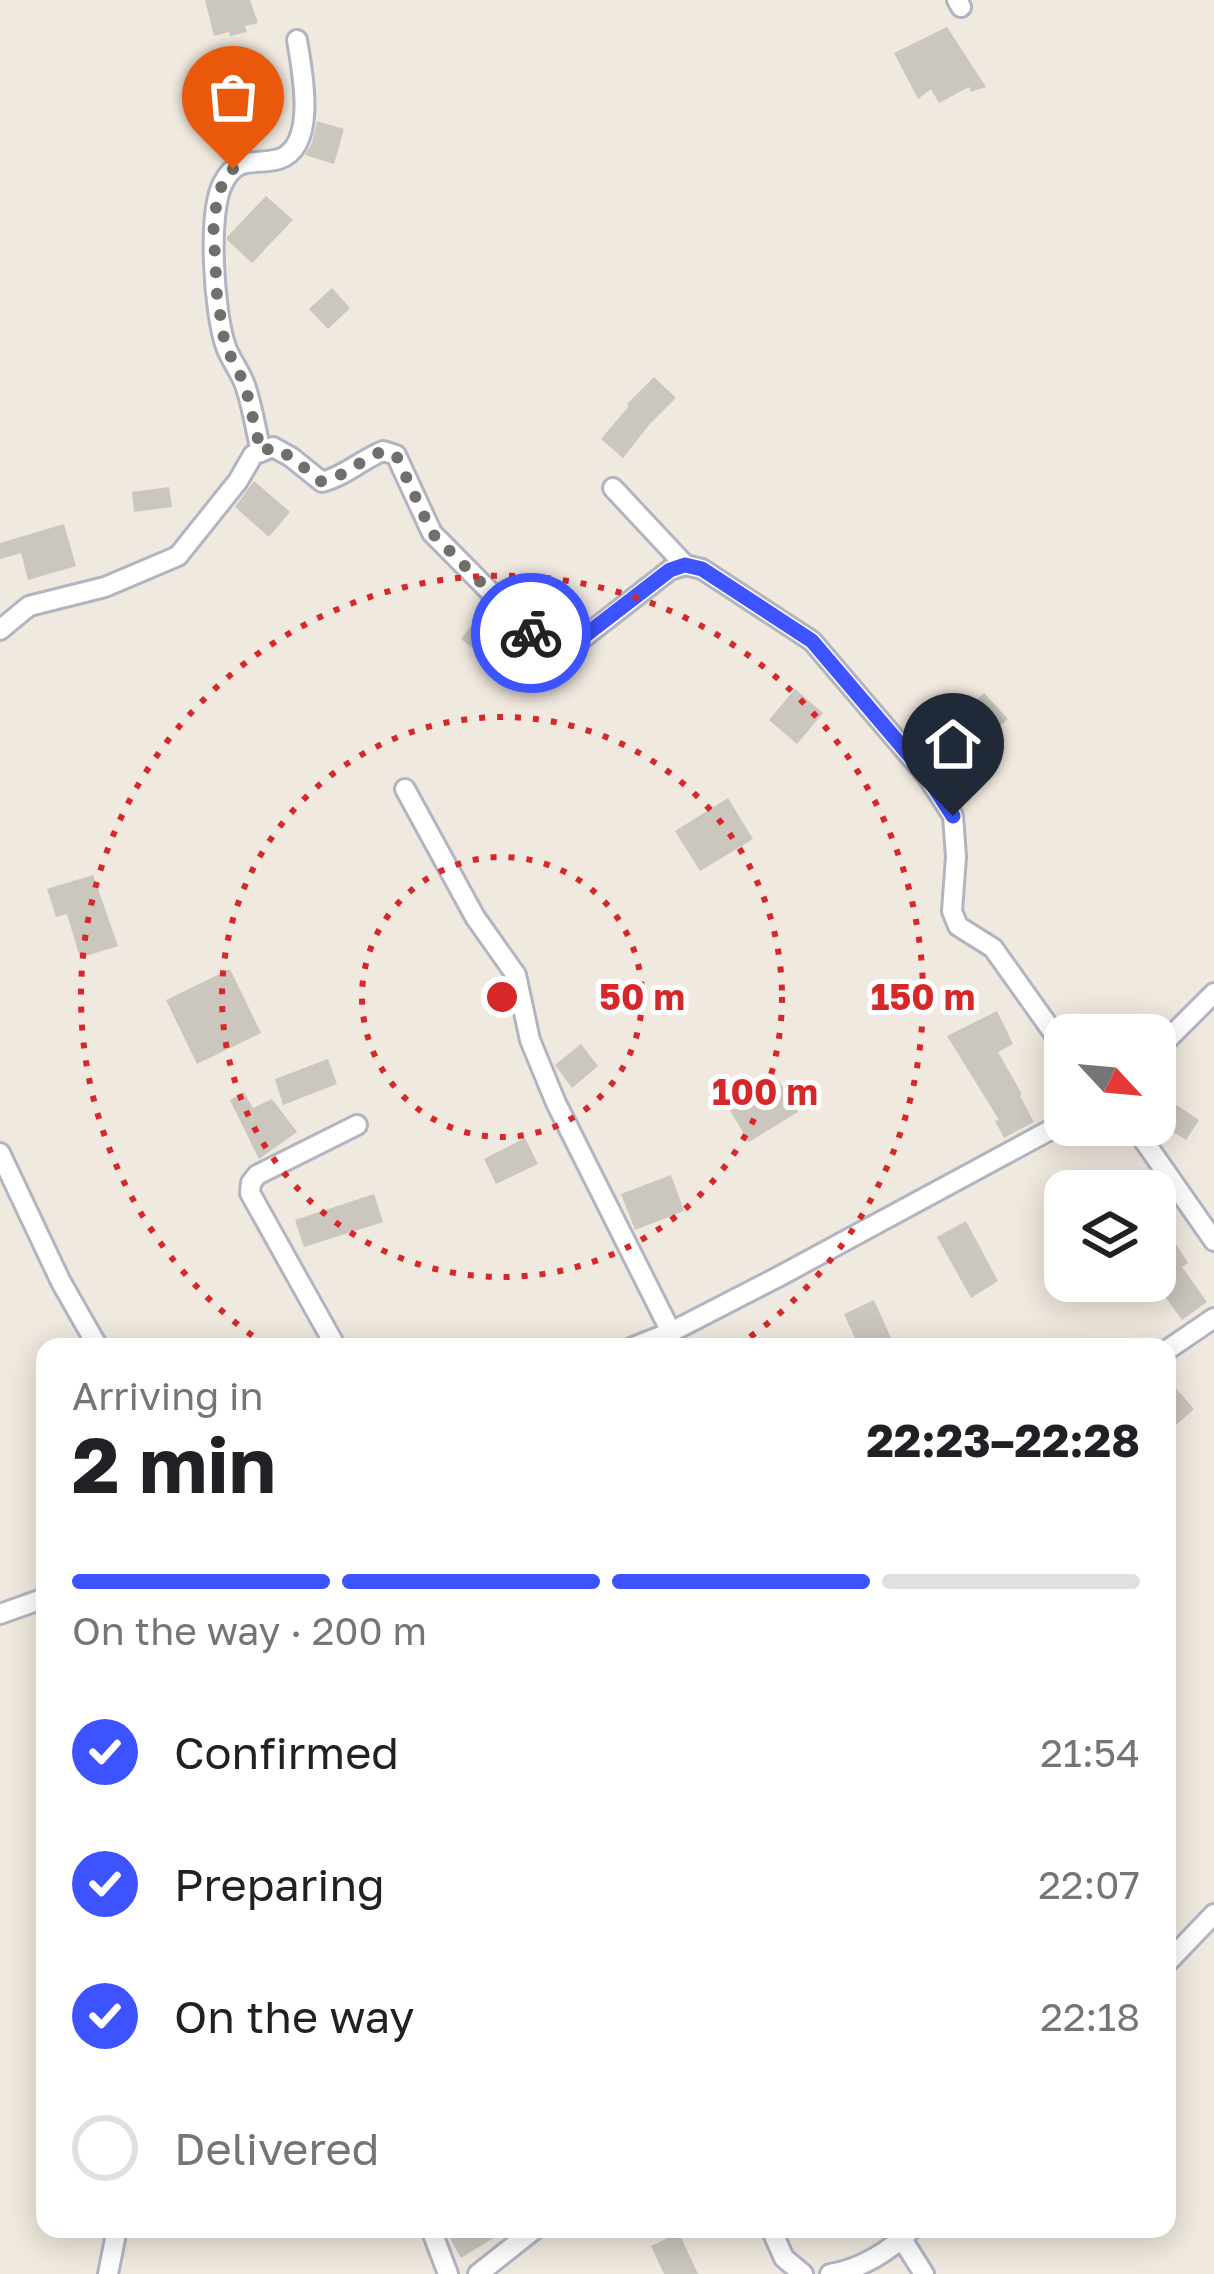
<!DOCTYPE html>
<meta charset="utf-8">
<style>
body{margin:0;font-family:"Golos Text",sans-serif;background:#f6f6f6;color:#202124;height:100vh;display:flex;flex-direction:column;font-size:45px;white-space:nowrap}
*{box-sizing:border-box;margin:0}
p{font-size:39px;color:#757577}
.icon{flex:none;width:66px;height:66px;fill:none;stroke:currentColor;stroke-width:2;stroke-linecap:round;stroke-linejoin:round}
.map{position:relative;flex:1;overflow:hidden}
.panel{position:absolute;left:36px;top:1338px;width:1140px;height:900px;display:flex;flex-direction:column;background:#fff;border-radius:24px;box-shadow:0 6px 30px #0003}
.panel>*{flex:none}
.needle{width:78px;rotate:116deg}
.fabs{position:absolute;left:1044px;top:1014px;display:grid;gap:24px}
.fabs a{display:grid;place-items:center;width:132px;height:132px;border-radius:24px;background:#fff;box-shadow:0 6px 30px #0003;font-size:60px}
.pin{position:absolute;display:grid;place-items:center;width:102px;height:102px;color:#fff;margin:-123px -51px;border-radius:50% 50% 50% 0;rotate:-45deg;box-shadow:0 0 12px #0007}
.pin .icon{rotate:45deg}
.courier{position:absolute;display:grid;place-items:center;width:120px;height:120px;margin:-60px;border:9px solid #3c53ff;border-radius:50%;background:#fff;color:#222;box-shadow:0 3px 15px #0007}
.headline em{font-style:normal;font-weight:700}
.headline div{display:flex;flex-direction:column-reverse}
.headline{display:flex;align-items:center;justify-content:space-between;height:204px;padding:0 36px}
h1{font-size:78px;font-weight:700;line-height:90px}
.bar{display:grid;grid-template-columns:repeat(4,1fr);gap:18px 12px;align-content:center;height:144px;padding:0 36px}
.bar i{height:15px;border-radius:9px;background:#e0e0e0}
.bar .current{background:#3c53ff}
.bar p{grid-column:span 4}
ol{padding:0 36px;list-style:none}
li{display:flex;align-items:center;gap:36px;height:132px}
li p{margin-inline-start:auto}
li .icon{padding:12px;border-radius:50%;background:#3c53ff;color:#fff;stroke-width:4}
li:last-child{color:#757577}
li i{width:66px;height:66px;border:6px solid #e0e0e0;border-radius:50%}
.map>svg:first-child{display:block}
</style>
<div class="map">
<svg width="1214" height="2274" viewBox="0 0 1214 2274">
<rect width="100%" height="100%" fill="#f0e9df"/>
<g fill="#cbc6be">
<polygon points="205,0 250,0 258,23 245,26 247,32 230,36 229,32 214,36"/>
<polygon points="947,27 986,87 971,92 969,87 939,103 931,89 918,99 894,53"/>
<polygon points="317,121 344,129 334,164 305,155 312,143"/>
<polygon points="266,196 293,220 252,263 227,240 227,237"/>
<polygon points="332,288 350,308 328,329 309,309"/>
<polygon points="654,377 676,398 649,425 623,458 601,439 629,406 627,404"/>
<polygon points="254,481 290,512 269,537 235,507"/>
<polygon points="169,487 172,507 134,512 132,492"/>
<polygon points="64,524 76,566 28,580 21,553 0,559 0,543"/>
<polygon points="481,614 511,638 491,663 461,639"/>
<polygon points="795,689 823,713 797,744 769,720"/>
<polygon points="984,693 1008,719 985,739 962,713"/>
<polygon points="728,798 753,839 700,871 675,831"/>
<polygon points="93,875 118,946 80,958 67,914 56,917 47,889"/>
<polygon points="230,969 261,1033 197,1064 166,1000"/>
<polygon points="997,1011 1013,1044 998,1052 1022,1094 1020,1096 1034,1122 1004,1138 995,1121 999,1120 947,1036"/>
<polygon points="581,1044 598,1066 572,1088 555,1065"/>
<polygon points="328,1059 337,1084 283,1105 275,1079"/>
<polygon points="778,1079 798,1112 749,1142 729,1109"/>
<polygon points="244,1092 253,1108 272,1099 297,1132 259,1159 230,1100"/>
<polygon points="1169,1100 1199,1120 1186,1140 1155,1121"/>
<polygon points="525,1138 538,1164 496,1184 484,1159"/>
<polygon points="671,1175 684,1211 635,1230 621,1194"/>
<polygon points="374,1194 383,1222 304,1247 295,1220"/>
<polygon points="966,1221 998,1281 971,1298 937,1237"/>
<polygon points="1172,1238 1188,1263 1182,1267 1207,1302 1182,1320 1161,1291 1169,1285 1155,1264 1155,1249"/>
<polygon points="874,1300 891,1338 873,1347 859,1347 844,1314"/>
<polygon points="1167,1378 1194,1409 1167,1433"/>
<polygon points="445,2229 508,2229 461,2258"/>
<polygon points="679,2233 698,2274 664,2274 651,2246"/>
</g>
<g fill="none" stroke-linecap="round" stroke-linejoin="round">
<defs>
<g id="minor">
<polyline points="957,0 961,7"/>
<path d="M261 452C256 431 253 409 246 388 242 374 231 361 226 347 214 314 207 213 223 183 238 154 255 166 279 159 318 146 302 70 297 40"/>
<polyline points="613,488 685,565"/>
<path d="M0 630 29 606 105 587 178 556 238 481 253 455 273 447 291 457 322 482C345 476 361 460 383 451L396 455 432 533 539 641 554 649 570 648 670 570 685 565 702 569 812 641 927 776 953 816 956 857 952 911 958 926 993 948 1065 1049"/>
<polyline points="405,789 475,917 516,975 530,1040 556,1103 671,1332"/>
<polyline points="1155,1052 1214,993"/>
<polyline points="1133,1125 1214,1241"/>
<polyline points="0,1153 61,1282 98,1347"/>
<polyline points="336,1347 250,1193 251,1183 257,1175 357,1125"/>
<polyline points="633,1347 671,1332 778,1277 1065,1122"/>
<polyline points="1167,1350 1214,1318"/>
<polyline points="0,1614 45,1598"/>
<polyline points="1167,1963 1214,1914"/>
<polyline points="431,2229 448,2274"/>
<polyline points="771,2229 784,2258 803,2274"/>
<polyline points="902,2239 924,2274"/>
<polyline points="108,2274 117,2229"/>
<polyline points="478,2274 535,2229"/>
<path d="M830 2274C861 2269 890 2251 912 2229"/>
</g>
</defs>
<use href="#minor" stroke="#b3b4c2" stroke-width="24"/>
<use href="#minor" stroke="#fff" stroke-width="18"/>
</g>
<g fill="none" stroke-linecap="round" stroke-linejoin="round">
<path stroke="#716f6b" stroke-width="12" stroke-dasharray="0 21.6" d="M233 169 222 184 213 219 217 295 225 345 245 385 261 452 273 447 291 457 322 482C345 476 361 460 383 451L396 455 432 533 531 633"/>
<path stroke="#3c53ff" stroke-width="15" d="M531 633C543 646 553 649 570 647L670 570 685 565 702 569 812 641 927 776 953 816"/>
</g>
<g fill="none" stroke="#d62828" stroke-width="6" stroke-dasharray="6 12">
<circle cx="502" cy="997" r="140"/>
<circle cx="502" cy="997" r="280"/>
<path d="M267 1346A421 421 0 1 1 737 1346"/>
</g>
<circle cx="502" cy="997" r="18" fill="#d62828" stroke="#fff" stroke-width="6"/>
<g font-size="36" text-anchor="middle" font-weight="bold" fill="#d62828" stroke="#fff" stroke-width="10" stroke-linejoin="round" paint-order="stroke">
<text x="642" y="1010">50 m</text>
<text x="923" y="1010">150 m</text>
<text x="765" y="1105">100 m</text>
</g>
</svg>
<div class="fabs">
<a><svg class="needle" viewBox="-14 -14 28 28"><path d="M0-13l5 13h-10z" fill="#e53935"/><path d="M0 13l5-13h-10z" fill="#757577"/></svg></a>
<a><svg class="icon" aria-label="layers" viewBox="0 0 24 24"><path d="M12 4l9 5-9 5-9-5zM3 14l9 5 9-5"/></svg></a>
</div>
<div class="pin" style="left:233px;top:169px;background:#ea580c"><svg class="icon" aria-label="bag" viewBox="0 0 24 24"><path d="M5 8h14l-1 12H6zM9 8a3 3 0 0 1 6 0"/></svg></div>
<div class="pin" style="left:953px;top:816px;background:#1f2937"><svg class="icon" aria-label="home" viewBox="0 0 24 24"><path d="M3 11l9-7 9 7M6 9v11h12V9"/></svg></div>
<div class="courier" style="left:531px;top:633px"><svg class="icon" aria-label="bike" viewBox="0 0 24 24"><circle cx="6" cy="16" r="4"/><circle cx="18" cy="16" r="4"/><path d="M6 16l4-8h5l3 8M10 8l3 8H6M13 5h3"/></svg></div>
<section class="panel">
<div class="headline"><div><h1>2 min</h1><p>Arriving in</p></div><em>22:23–22:28</em></div>
<div class="bar"><i class="current"></i><i class="current"></i><i class="current"></i><i></i><p>On the way · 200 m</p></div>
<ol>
<li><svg class="icon" aria-label="check" viewBox="0 0 24 24"><path d="M5 12l5 5 9-10"/></svg>Confirmed<p>21:54</p></li>
<li><svg class="icon" aria-label="check" viewBox="0 0 24 24"><path d="M5 12l5 5 9-10"/></svg>Preparing<p>22:07</p></li>
<li><svg class="icon" aria-label="check" viewBox="0 0 24 24"><path d="M5 12l5 5 9-10"/></svg>On the way<p>22:18</p></li>
<li><i></i>Delivered</li>
</ol>
</section>
</div>
